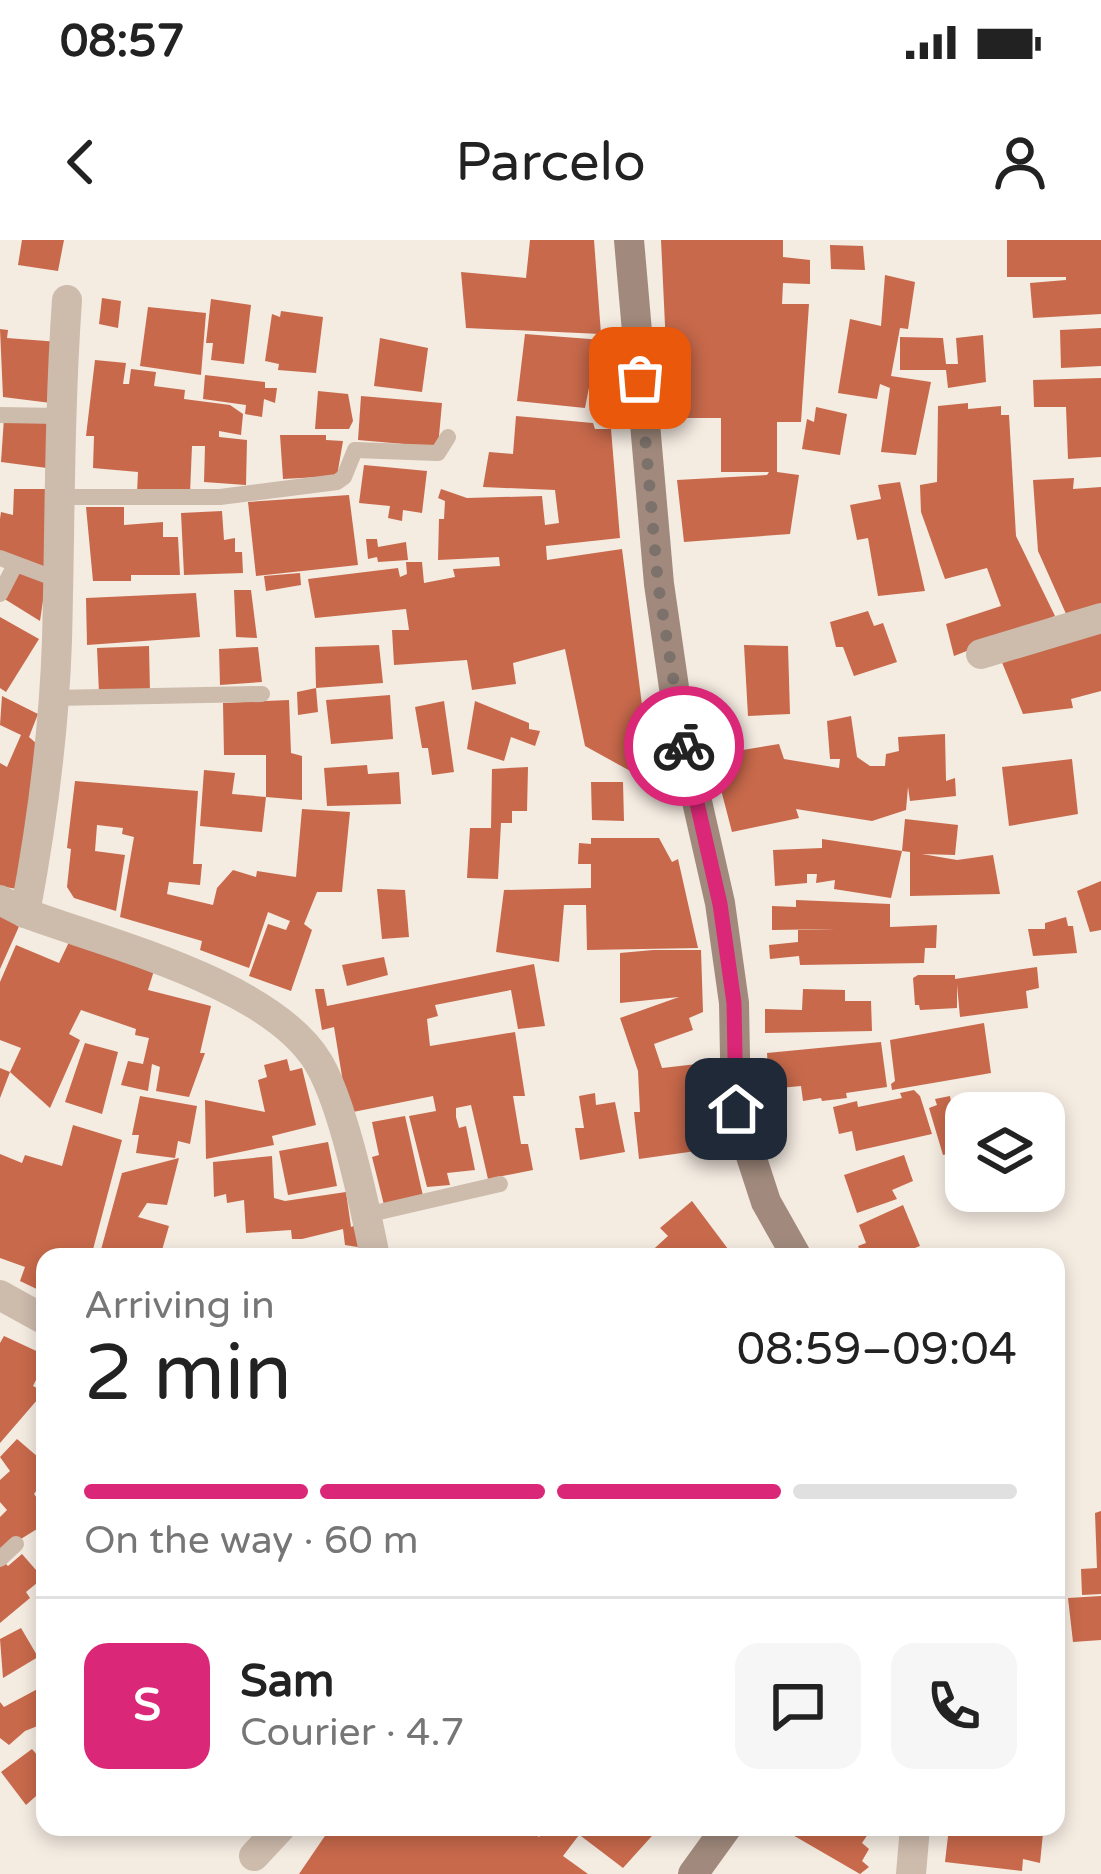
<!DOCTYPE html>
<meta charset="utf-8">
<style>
body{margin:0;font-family:"Varela Round",sans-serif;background:#f6f6f6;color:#222;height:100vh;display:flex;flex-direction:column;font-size:45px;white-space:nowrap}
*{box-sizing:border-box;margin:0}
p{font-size:39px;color:#767676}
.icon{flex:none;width:66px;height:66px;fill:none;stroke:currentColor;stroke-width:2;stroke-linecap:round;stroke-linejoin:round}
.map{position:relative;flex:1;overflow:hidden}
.details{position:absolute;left:36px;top:1008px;width:1029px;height:588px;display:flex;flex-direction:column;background:#fff;border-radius:24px;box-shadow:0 6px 18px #0003}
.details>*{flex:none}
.controls{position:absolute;left:945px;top:852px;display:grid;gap:24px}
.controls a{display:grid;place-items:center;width:120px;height:120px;border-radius:24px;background:#fff;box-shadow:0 6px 18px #0003;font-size:60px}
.pin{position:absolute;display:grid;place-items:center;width:102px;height:102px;color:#fff;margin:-51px;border-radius:24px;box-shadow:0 6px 18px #0006}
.courier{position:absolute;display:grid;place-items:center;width:120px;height:120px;margin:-60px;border:9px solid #db2777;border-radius:50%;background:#fff;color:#222;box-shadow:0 3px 15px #0007}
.headline em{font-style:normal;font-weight:600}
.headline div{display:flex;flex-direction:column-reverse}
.headline{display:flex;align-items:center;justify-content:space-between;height:204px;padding:0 48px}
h1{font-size:78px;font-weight:600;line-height:90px}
.bar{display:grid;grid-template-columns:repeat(4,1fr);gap:18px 12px;align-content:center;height:144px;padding:0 48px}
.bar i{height:15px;border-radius:9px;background:#e0e0e0}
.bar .on{background:#db2777}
.bar p{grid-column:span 4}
.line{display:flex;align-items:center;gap:30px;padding:0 48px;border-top:3px solid #e0e0e0}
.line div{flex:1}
.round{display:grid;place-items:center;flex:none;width:126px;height:126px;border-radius:24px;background:#f6f6f6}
.status{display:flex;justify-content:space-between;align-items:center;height:84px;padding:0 60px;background:#fff;direction:ltr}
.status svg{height:33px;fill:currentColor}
header{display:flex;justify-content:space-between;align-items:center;height:156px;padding:0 48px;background:#fff;font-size:54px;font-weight:600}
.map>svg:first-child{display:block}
</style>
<div class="status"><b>08:57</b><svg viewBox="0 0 49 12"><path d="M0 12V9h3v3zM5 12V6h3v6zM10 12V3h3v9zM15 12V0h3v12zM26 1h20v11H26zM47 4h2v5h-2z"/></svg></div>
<header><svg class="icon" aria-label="back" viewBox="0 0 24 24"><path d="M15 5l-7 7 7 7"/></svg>Parcelo<svg class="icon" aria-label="person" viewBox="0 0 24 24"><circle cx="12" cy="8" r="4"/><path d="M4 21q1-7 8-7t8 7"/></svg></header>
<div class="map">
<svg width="1101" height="1634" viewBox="0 0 1101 1634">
<rect width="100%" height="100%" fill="#f4ebe1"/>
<g fill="#c8694b">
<polygon points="22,0 64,0 58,31 18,25"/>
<polygon points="530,0 594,0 601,94 466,88 461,32 526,38"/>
<polygon points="661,0 783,0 783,17 810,20 810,44 783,43 782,64 809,64 801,182 777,182 777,232 799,235 790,294 684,302 677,240 767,235 769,232 721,232 721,178 684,178 683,128 667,128"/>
<polygon points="1007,0 1101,0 1101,74 1033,78 1030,43 1066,40 1066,37 1007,37"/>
<polygon points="830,5 863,6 865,30 831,29"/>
<polygon points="885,35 915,42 908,89 900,88 891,136 931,142 916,215 881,212 890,148 880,144 877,159 838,153 850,79 881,86"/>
<polygon points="102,58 121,61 118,88 99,84"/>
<polygon points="211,59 251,65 244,124 211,120 213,103 206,103"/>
<polygon points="148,67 206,73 201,135 140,126"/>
<polygon points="281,71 323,77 316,133 278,130 279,124 265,121 272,74 280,77"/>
<polygon points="1101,88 1101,126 1061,128 1060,90"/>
<polygon points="0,89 8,90 7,98 59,102 51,163 3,157"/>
<polygon points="525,94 603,100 605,127 593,127 585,168 517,161"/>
<polygon points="983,95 986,142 948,148 946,130 900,130 900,97 943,98 946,124 958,124 956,98"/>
<polygon points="380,98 428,108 422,152 374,146"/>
<polygon points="95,120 126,123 123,144 129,144 131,129 156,132 154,146 185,150 184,159 230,165 243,174 241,195 219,191 219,197 247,200 246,245 204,242 205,206 192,206 190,253 137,253 138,232 93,228 94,196 86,196"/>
<polygon points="205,135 265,142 265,148 277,148 275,163 264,159 262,177 245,174 246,165 203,159"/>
<polygon points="1101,138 1101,217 1068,219 1066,167 1034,167 1033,140"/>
<polygon points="318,151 348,154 353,181 349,189 315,189"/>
<polygon points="361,156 442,163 438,207 358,200"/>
<polygon points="968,163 968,169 1001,166 1001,175 1009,175 1016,296 1055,376 954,416 946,384 1001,366 987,328 945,339 921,272 920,245 937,242 938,166"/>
<polygon points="816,167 847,174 840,215 802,209 807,179 814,182"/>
<polygon points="516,176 593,183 595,189 611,189 620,298 546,306 547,320 622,309 652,543 585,506 565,409 513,423 516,444 472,450 467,420 394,425 392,390 409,390 406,369 315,378 308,339 398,328 400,337 407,334 406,322 422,322 424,343 455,337 453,329 500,326 499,317 438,320 439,279 444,279 445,261 438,258 441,249 467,258 542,256 545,285 559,283 555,250 483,247 489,212 513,214"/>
<polygon points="4,178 53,184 47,228 1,222"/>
<polygon points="280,195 326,195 326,200 343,201 337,236 283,239"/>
<polygon points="364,225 427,231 422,273 403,270 402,281 388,278 390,266 359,263"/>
<polygon points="1074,238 1073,249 1101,247 1101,365 1067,376 1038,311 1033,240"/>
<polygon points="900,242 925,351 878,356 868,298 857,300 850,265 881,259 878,245"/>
<polygon points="14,249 52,249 48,334 0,313 0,279 1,272 13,275"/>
<polygon points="349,255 358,325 256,336 248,262"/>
<polygon points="86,267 124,267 124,285 163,282 163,297 178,297 180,335 131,335 131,341 93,341"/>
<polygon points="222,271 224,300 235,298 235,312 242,312 243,333 184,335 181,273"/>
<polygon points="366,299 377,299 378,307 406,302 408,320 378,322 377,317 368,319"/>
<polygon points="21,331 46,340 40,381 3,358"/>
<polygon points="300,333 301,345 266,351 264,336"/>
<polygon points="234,350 251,350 257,398 236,397"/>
<polygon points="196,353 200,397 87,405 86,358"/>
<polygon points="868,371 874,386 883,383 897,422 854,436 843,407 836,407 830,382"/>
<polygon points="0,377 39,399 6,452 0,448"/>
<polygon points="1101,388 1101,451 1071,459 1073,468 1023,474 999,415"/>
<polygon points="379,405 383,443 316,448 318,472 298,475 297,452 316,448 315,407"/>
<polygon points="744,405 788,406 790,474 748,476"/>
<polygon points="149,406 150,453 99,453 97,408"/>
<polygon points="258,407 262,442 220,445 219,409"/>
<polygon points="390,455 393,499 331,504 326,460"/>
<polygon points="2,456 38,474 29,497 37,504 22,650 0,646 0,523 7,527 21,495 0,485"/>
<polygon points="289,460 291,513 302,516 302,560 266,557 266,515 224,515 223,463"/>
<polygon points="444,461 454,532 432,535 428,508 422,508 415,467"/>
<polygon points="475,461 529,483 529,489 540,491 535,506 511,497 504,521 467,509"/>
<polygon points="851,476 857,517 870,526 885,526 886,514 899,511 898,497 945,494 946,541 955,538 956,556 910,561 908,547 906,570 872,581 796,569 799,578 732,592 712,515 779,504 784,519 839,528 840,519 830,519 827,481"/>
<polygon points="1072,519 1078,574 1009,586 1002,527"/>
<polygon points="367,525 368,534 399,532 401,564 327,566 324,528"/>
<polygon points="528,527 527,571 512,571 512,583 501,583 498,639 467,638 470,588 491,588 492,529"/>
<polygon points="204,530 235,533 232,554 266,557 262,592 200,586"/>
<polygon points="75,541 198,551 193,624 202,624 200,645 169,642 167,654 213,665 217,648 233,630 256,637 257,631 296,637 302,569 350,572 342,652 317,652 304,684 312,690 291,751 249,736 268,684 286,690 290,681 268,672 249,728 200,710 202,701 120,677 134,597 122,594 123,588 97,585 95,611 125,615 116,671 74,658 67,647 71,609 67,608"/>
<polygon points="591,542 623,542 624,581 592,580"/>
<polygon points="905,579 958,585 955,615 922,614 957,620 993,615 1000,654 910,656 910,612 902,611 891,658 834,649 835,640 816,643 817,634 807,634 807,643 775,646 773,610 822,608 822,599 902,611"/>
<polygon points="591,598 659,598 672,622 678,619 698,708 587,710 586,665 564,665 559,722 496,712 504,650 591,648 591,624 578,624 579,603 591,604"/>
<polygon points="1101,641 1101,690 1090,692 1077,651"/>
<polygon points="377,649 405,650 409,697 382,699"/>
<polygon points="796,660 890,664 890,687 937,685 936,708 925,708 924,723 800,725 799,716 770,719 769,705 798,702 798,690 835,689 772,690 772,666 796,667"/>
<polygon points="0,674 21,682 0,729"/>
<polygon points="1066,677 1068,686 1073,686 1077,713 1033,716 1028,689 1045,689 1045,683"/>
<polygon points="70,700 156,724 148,750 211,766 200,813 205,813 189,857 156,851 160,827 152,824 148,851 121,845 128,821 143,824 149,798 135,795 136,789 81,770 69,794 80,800 50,868 10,832 0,858 0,828 10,832 21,808 0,800 0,742 16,705 59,723"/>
<polygon points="653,710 701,710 703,772 689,778 693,790 654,804 662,828 706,823 710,894 696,896 696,911 639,919 634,872 640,872 638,831 620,778 679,757 620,763 620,713"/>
<polygon points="384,717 388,735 347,746 342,725"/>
<polygon points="534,724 545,786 518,789 511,750 435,765 438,776 427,779 430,806 515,792 525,856 513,856 521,904 528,904 533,930 488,939 471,865 456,868 456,877 459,888 466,886 475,930 447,933 450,945 427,947 409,876 436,871 433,856 348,873 334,787 322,790 315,749 324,749 327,766"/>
<polygon points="1037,727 1039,748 1026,751 1028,768 960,777 957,745 957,768 920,770 919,765 915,765 913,738 918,735 955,735 955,739"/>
<polygon points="803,749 845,750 845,761 871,761 872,791 765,793 765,769 802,770"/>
<polygon points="984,783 991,833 892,850 891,844 895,841 890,800"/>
<polygon points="881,802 887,847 846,853 847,858 822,861 821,858 803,861 801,846 769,849 767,813"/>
<polygon points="85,803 118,812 102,874 65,862"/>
<polygon points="287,819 290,831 302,828 316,885 272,896 274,905 206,919 205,860 265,872 258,840 267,837 264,825"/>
<polygon points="914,850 920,856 932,894 856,911 852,891 839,894 833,867 857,861 858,867 902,858 900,853"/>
<polygon points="595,853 596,865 615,862 625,912 580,920 575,888 584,888 579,856"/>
<polygon points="140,856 197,866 190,904 178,901 175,918 136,913 139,895 132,895"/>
<polygon points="950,856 951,862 967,856 972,873 966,873 966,910 943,915 929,868 937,865 935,859"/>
<polygon points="405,876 423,956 384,965 372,917 379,915 372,882"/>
<polygon points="73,885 122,900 91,1017 45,1017 45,1053 20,1041 25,1027 0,1018 0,914 22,923 25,915 62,926"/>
<polygon points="328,902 337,946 288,955 279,911"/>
<polygon points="904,915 913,941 892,950 897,959 857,973 844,935"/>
<polygon points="272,916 274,958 285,961 346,952 351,987 356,985 364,1008 345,1005 343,989 302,999 292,999 291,990 246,993 244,960 227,963 226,954 214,957 213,922"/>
<polygon points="179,918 167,965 147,963 138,977 169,986 160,1017 99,1017 122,933"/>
<polygon points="692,961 734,1017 645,1017 668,996 660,988"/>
<polygon points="903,965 920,1006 892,1017 863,1017 858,1006 866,1003 859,985"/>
<polygon points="4,1096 45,1115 45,1122 33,1146 44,1152 0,1203 0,1103"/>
<polygon points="17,1199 45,1223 45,1238 34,1254 45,1269 45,1284 0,1312 0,1277 7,1270 0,1262 0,1240 10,1231 0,1217"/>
<polygon points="1101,1271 1101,1354 1082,1355 1081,1329 1097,1328 1095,1273"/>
<polygon points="22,1314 43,1338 26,1352 30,1358 0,1383 0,1327 5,1323 8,1326"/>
<polygon points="1101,1356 1101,1400 1073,1402 1068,1358"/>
<polygon points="21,1388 38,1417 3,1438 0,1399"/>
<polygon points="45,1445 45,1483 25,1491 9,1505 0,1498 0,1462 4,1467"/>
<polygon points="32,1509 45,1524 45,1548 26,1565 1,1532"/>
<polygon points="331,1587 525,1587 539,1597 547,1587 567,1587 579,1595 563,1616 588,1634 299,1634"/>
<polygon points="581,1587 660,1587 623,1628 577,1593"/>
<polygon points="795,1587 863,1587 870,1591 862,1603 869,1609 862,1621 869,1627 860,1634 791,1594"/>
<polygon points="949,1587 1026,1587 1026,1593 1043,1593 1040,1623 1023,1619 1022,1631 945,1622"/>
</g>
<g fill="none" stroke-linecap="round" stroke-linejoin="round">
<g stroke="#cdbbac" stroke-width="16">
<polyline points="0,175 59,176"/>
<polyline points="60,257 220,257 337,242 344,237 355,210 438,213 448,197"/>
<polyline points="0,318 56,339"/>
<polyline points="0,354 15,325"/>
<polyline points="53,458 262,454"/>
<polyline points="366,975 500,944"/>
<polyline points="0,1319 16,1304"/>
</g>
<g stroke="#cdbbac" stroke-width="30">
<polyline points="981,414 1101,378"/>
<path d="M0 660 25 673C109 704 271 744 318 822 343 863 365 967 375 1017"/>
<path d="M25 673C42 583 54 492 57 400 60 286 59 174 67 60"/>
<polyline points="0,1055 45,1080"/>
<polyline points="254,1616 281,1587"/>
<polyline points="911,1634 915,1587"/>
</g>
<g stroke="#a18a7d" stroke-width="30">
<polyline points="629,0 659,344 679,482 720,663 734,763 736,870 766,962 797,1017"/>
<polyline points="693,1634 727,1587"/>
</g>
</g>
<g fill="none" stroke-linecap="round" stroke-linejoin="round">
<polyline stroke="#7c716b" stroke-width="12" stroke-dasharray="0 21.6" points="640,138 658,344 684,506"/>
<polyline stroke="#db2777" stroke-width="15" points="684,506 720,664 734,763 736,869"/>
</g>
</svg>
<div class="controls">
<a><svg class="icon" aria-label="layers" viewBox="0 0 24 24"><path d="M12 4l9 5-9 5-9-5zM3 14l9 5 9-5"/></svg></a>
</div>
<div class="pin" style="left:640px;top:138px;background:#ea580c"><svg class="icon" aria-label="bag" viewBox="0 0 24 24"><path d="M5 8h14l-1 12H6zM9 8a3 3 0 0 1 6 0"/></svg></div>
<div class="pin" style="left:736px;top:869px;background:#1f2937"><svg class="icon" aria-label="home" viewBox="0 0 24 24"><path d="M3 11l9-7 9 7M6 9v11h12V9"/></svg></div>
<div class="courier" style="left:684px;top:506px"><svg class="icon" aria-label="bike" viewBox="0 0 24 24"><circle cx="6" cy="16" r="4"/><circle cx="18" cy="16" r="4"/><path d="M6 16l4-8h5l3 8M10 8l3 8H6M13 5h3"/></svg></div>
<section class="details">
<div class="headline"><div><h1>2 min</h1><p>Arriving in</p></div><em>08:59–09:04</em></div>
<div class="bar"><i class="on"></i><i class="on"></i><i class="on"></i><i></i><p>On the way · 60 m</p></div>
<div class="line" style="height:216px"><b class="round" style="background:#db2777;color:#fff">S</b><div><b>Sam</b><p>Courier · 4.7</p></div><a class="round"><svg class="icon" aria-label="chat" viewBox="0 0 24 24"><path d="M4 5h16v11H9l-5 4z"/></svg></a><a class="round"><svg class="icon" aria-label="phone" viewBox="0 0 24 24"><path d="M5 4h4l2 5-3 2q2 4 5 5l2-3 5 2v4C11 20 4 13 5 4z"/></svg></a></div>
</section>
</div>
